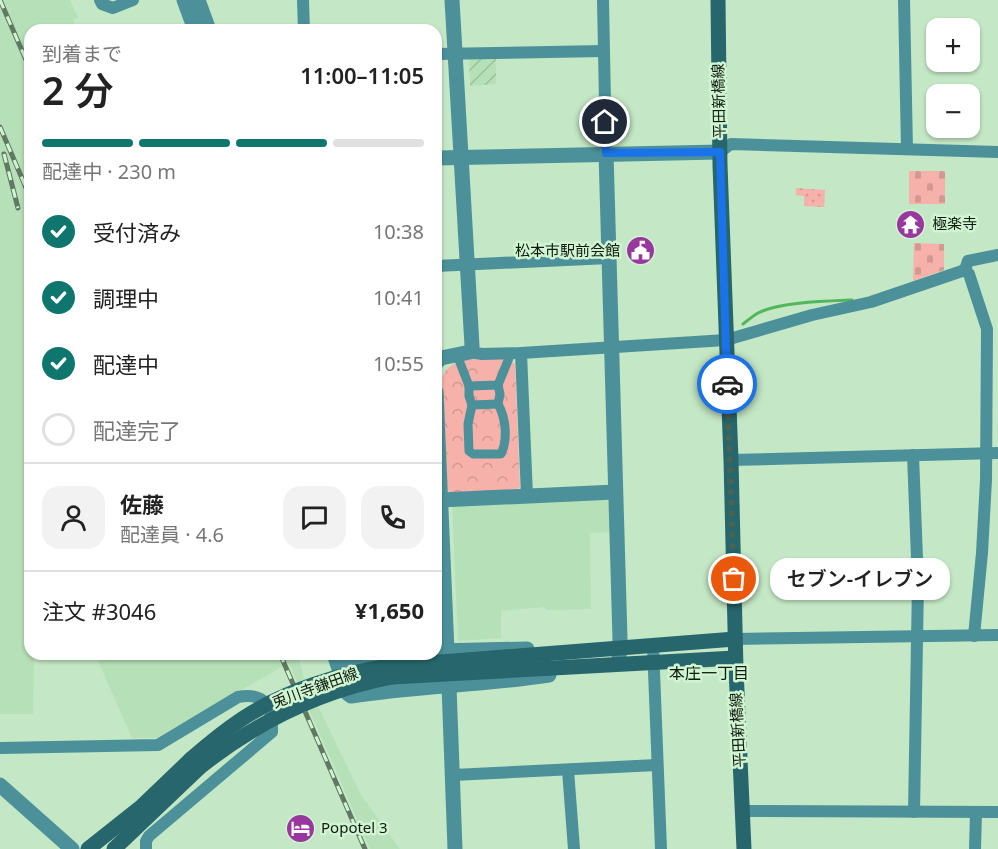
<!DOCTYPE html>
<html lang="ja">
<meta charset="utf-8">
<style>
body{margin:0;font-family:"Noto Sans","Noto Sans JP",sans-serif;background:#f2f2f2;color:#222;height:100vh;display:flex;flex-direction:column;font-size:22px;white-space:nowrap}
*{box-sizing:border-box;margin:0}
p{font-size:20px;color:#767676}
.icon{flex:none;width:33px;height:33px;fill:none;stroke:currentColor;stroke-width:2;stroke-linecap:round;stroke-linejoin:round}
.map{position:relative;flex:1;overflow:hidden}
.panel{position:absolute;left:24px;top:24px;width:418px;height:636px;display:flex;flex-direction:column;background:#fff;border-radius:18px;box-shadow:0 2px 4px #0004}
.panel>*{flex:none}
.tools{position:absolute;left:926px;top:18px;display:grid;gap:12px}
.tools a{display:grid;place-items:center;width:54px;height:54px;border-radius:12px;background:#fff;box-shadow:0 2px 4px #0004;font-size:30px}
.pin{position:absolute;display:grid;place-items:center;width:51px;height:51px;color:#fff;margin:-26px;border:3px solid #fff;border-radius:50%;box-shadow:0 2px 6px #0007}
.courier{position:absolute;display:grid;place-items:center;width:60px;height:60px;margin:-30px;border:4px solid #1a73e8;border-radius:50%;background:#fff;color:#222;box-shadow:0 2px 8px #0007}
.bubble{position:absolute;height:42px;border-radius:18px;background:#fff;box-shadow:0 2px 4px #0004;font-size:20px;font-weight:600;line-height:42px;text-align:center}
.overview em{font-style:normal;font-weight:600}
.overview div{display:flex;flex-direction:column-reverse}
.overview{display:flex;align-items:center;justify-content:space-between;height:102px;padding:0 18px}
h1{font-size:39px;font-weight:600;line-height:45px}
.bar{display:grid;grid-template-columns:repeat(4,1fr);gap:9px 6px;align-content:center;height:72px;padding:0 18px}
.bar i{height:8px;border-radius:4px;background:#e0e0e0}
.bar .on{background:#0f766e}
.bar p{grid-column:span 4}
.line{display:flex;align-items:center;gap:15px;padding:0 18px;border-top:2px solid #e0e0e0}
.line div{flex:1}
.round{display:grid;place-items:center;flex:none;width:63px;height:63px;border-radius:18px;background:#f2f2f2}
ol{padding:0 18px;list-style:none}
li{display:flex;align-items:center;gap:18px;height:66px}
li p{margin-inline-start:auto}
li .icon{padding:6px;border-radius:50%;background:#0f766e;color:#fff;stroke-width:4}
li:last-child{color:#767676}
li i{width:33px;height:33px;border:3px solid #e0e0e0;border-radius:50%}
.map>svg:first-child{display:block}
</style>
<div class="map">
<svg width="998" height="849" viewBox="0 0 998 849">
<defs>
<pattern id="industrial-furrows" width="10" height="10" patternUnits="userSpaceOnUse" patternTransform="scale(1.5)"><rect width="10" height="10" fill="#b6e0b7"/><path d="M-1 1l2-2M0 10L10 0M9 11l2-2" fill="none" stroke="#9bc09c"/></pattern>
<pattern id="forest-crowns" width="20" height="18" patternUnits="userSpaceOnUse" patternTransform="scale(1.5)"><rect width="20" height="18" fill="#f6b1aa"/><path d="M2 6a3 3 0 1 1 6 0M12 15a3 3 0 1 1 6 0" fill="none" stroke="#d29891"/></pattern>
<pattern id="cemetery-stones" width="16" height="16" patternUnits="userSpaceOnUse" patternTransform="scale(1.5)"><rect width="16" height="16" fill="#f6b1aa"/><path d="M2 7V4a2 2 0 0 1 4 0v3zM10 15v-3a2 2 0 0 1 4 0v3z" fill="#d29891"/></pattern>
<pattern id="garden-dots" width="8" height="8" patternUnits="userSpaceOnUse" patternTransform="scale(1.5)"><rect width="8" height="8" fill="#f6b1aa"/><path d="M2 2h.1M6 6h.1" fill="none" stroke="#d29891" stroke-width="1.8" stroke-linecap="round"/></pattern>
</defs>
<rect width="100%" height="100%" fill="#c4e8c5"/>
<g fill="#b6e0b7">
<polygon points="0,0 70,0 78,18 73,20 77,30 30,30 30,654 34,654 33,714 0,714"/>
<polygon points="606,497 609,503 611,532 590,533 591,609 547,610 545,607 501,611 501,638 458,641 452,504"/>
<polygon points="95,654 298,654 303,675 361,795 400,849 370,849 289,663 156,738 132,738"/>
</g>
<polygon fill="url(#industrial-furrows)" points="469,57 496,57 496,84 470,86"/>
<path fill="url(#forest-crowns)" d="M510 359 515 364 520 487 514 491 452 494 446 489 442 378C450 353 488 359 510 359Z"/>
<g fill="url(#cemetery-stones)">
<rect x="909" y="171" width="36" height="33"/>
<polygon points="914,243 944,244 944,270 913,281"/>
</g>
<polygon fill="url(#garden-dots)" points="796,188 825,190 824,207 804,206 804,196 796,195"/>
<g fill="none" stroke-linecap="round" stroke-linejoin="round">
<path stroke="#51b65c" stroke-width="3" d="M743 324C748 320 753 316 758 313 778 302 829 301 852 300"/>
<g stroke="#4c919a" stroke-width="9">
<polyline points="459,360 469,386 498,385 509,358"/>
<polyline points="469,386 469,396 472,405 498,404 500,394 498,385"/>
<path d="M472 405 468 424 469 451 473 454H501C508 440 506 418 498 404"/>
</g>
<g stroke="#4c919a" stroke-width="12">
<polyline points="100,0 102,4 113,8 133,0"/>
<polyline points="303,0 304,30"/>
<polyline points="603,0 606,153"/>
<polyline points="904,0 907,149"/>
<polyline points="436,54 603,51"/>
<polyline points="720,152 731,144 998,152"/>
<polyline points="436,266 609,258"/>
<polyline points="965,270 969,274 987,329 986,480 982,553 974,636"/>
<polyline points="965,270 968,261 998,255"/>
<polyline points="470,352 482,354 521,353 726,340 812,315 871,302 965,270"/>
<polyline points="521,353 527,496"/>
<polyline points="913,455 918,584 914,812"/>
<polyline points="731,460 998,453"/>
<polyline points="735,639 998,635"/>
<polyline points="653,646 661,849"/>
<path d="M0 748 158 745 238 697C265 692 273 707 272 732L149 836 146 841V849"/>
<polyline points="568,770 574,849"/>
<polyline points="453,775 657,765"/>
<polyline points="742,811 998,812"/>
<polyline points="975,849 976,812"/>
</g>
<g stroke="#4c919a" stroke-width="15">
<polyline points="184,0 195,30"/>
<polyline points="198,0 209,30"/>
<polyline points="606,153 620,639 619,661"/>
<polyline points="436,158 720,152"/>
<polyline points="436,363 441,358 470,352 472,346 452,0"/>
<polyline points="436,392 447,651"/>
<polyline points="440,500 615,492"/>
<polyline points="436,651 527,649"/>
<path d="M334 654 347 693 351 696C416 686 483 685 549 675"/>
<polyline points="348,654 354,686"/>
<polyline points="339,661 365,656 395,654"/>
<polyline points="449,686 455,849"/>
<polyline points="0,785 72,849"/>
</g>
<g stroke="#27666d" stroke-width="15">
<polyline points="718,0 720,165 731,460 736,669 744,849"/>
<polyline points="390,666 735,639"/>
<polyline points="392,677 735,658"/>
<polyline points="88,849 141,807 191,759"/>
<polyline points="114,849 199,768"/>
</g>
<defs>
<g id="rail">
<polyline points="0,0 30,69"/>
<polyline points="0,127 30,197"/>
<polyline points="4,154 18,208"/>
<polyline points="280,654 365,849"/>
</g>
</defs>
<use href="#rail" stroke="#617962" stroke-width="5"/>
<use href="#rail" stroke="#d1f5d2" stroke-width="3" stroke-dasharray="9" stroke-linecap="butt"/>
<g stroke="#27666d" stroke-width="15">
<path d="M191 759C207 745 224 731 242 719 284 691 341 673 390 666"/>
<path d="M199 768C256 722 320 691 392 677"/>
</g>
</g>
<g fill="none" stroke-linecap="round" stroke-linejoin="round">
<polyline stroke="#4e634f" stroke-width="6" stroke-dasharray="0 10.8" points="727,384 734,579"/>
<polyline stroke="#1a73e8" stroke-width="8" points="605,122 606,153 720,152 727,384"/>
</g>
<defs>
<symbol id="temple-disc" viewBox="-11 -11 22 22"><circle r="9.5" fill="#98379e" stroke="#d1f5d2"/><path d="M0-6L5-2H3V0L6.5 2.5H4V6H1.5V3h-3V6H-4V2.5H-6.5L-3 0V-2H-5Z" fill="#fff"/></symbol>
<symbol id="civic-disc" viewBox="-11 -11 22 22"><circle r="9.5" fill="#98379e" stroke="#d1f5d2"/><path d="M-.6-6.5H3V-4.5H.6V-3L4-1V1h2V6H-6V1h2V-1L-.6-3ZM-1.2 2.5V6h2.4V2.5Z" fill="#fff"/></symbol>
<symbol id="hotel-disc" viewBox="-11 -11 22 22"><circle r="9.5" fill="#98379e" stroke="#d1f5d2"/><path d="M-6-4.5h1.5V1H6V5H4.5V3h-9V5H-6ZM-4 0a1.8 1.8 0 1 1 3.6 0ZM.5 0V-2.5h3Q6-2.5 6 0Z" fill="#fff"/></symbol>
</defs>
<g fill-rule="evenodd">
<use href="#temple-disc" x="894" y="208" width="33" height="33"/>
<use href="#civic-disc" x="624" y="234" width="33" height="33"/>
<use href="#hotel-disc" x="284" y="812" width="33" height="33"/>
</g>
<g text-anchor="middle" stroke-width="5" stroke-linejoin="round" paint-order="stroke">
<g font-size="15" fill="#0e1b0f" stroke="#d1f5d2">
<text transform="translate(719 101) rotate(-91)" y="5">平田新橋線</text>
<text transform="translate(315 688) rotate(-20)" y="5">兎川寺鎌田線</text>
<text transform="translate(738 730) rotate(-93)" y="5">平田新橋線</text>
</g>
<g font-size="15" fill="#0e1b0f" stroke="#d1f5d2" text-anchor="start">
<text x="932" y="229">極楽寺</text>
<text x="620" y="256" text-anchor="end">松本市駅前会館</text>
<text x="321" y="833">Popotel 3</text>
</g>
<g font-size="16" fill="#0e1b0f" stroke="#d1f5d2">
<text x="709" y="679">本庄一丁目</text>
</g>
</g>
</svg>
<div class="tools">
<a>+</a>
<a>−</a>
</div>
<div class="pin" style="left:734px;top:579px;background:#ea580c"><svg class="icon" aria-label="bag" viewBox="0 0 24 24"><path d="M5 8h14l-1 12H6zM9 8a3 3 0 0 1 6 0"/></svg></div>
<div class="pin" style="left:605px;top:122px;background:#1f2937"><svg class="icon" aria-label="home" viewBox="0 0 24 24"><path d="M3 11l9-7 9 7M6 9v11h12V9"/></svg></div>
<div class="courier" style="left:727px;top:384px"><svg class="icon" aria-label="car" viewBox="0 0 24 24"><path d="M5 17H2v-5l4-1 3-4h7l3 4 3 1v5h-3M9 17h6M6 11h13"/><circle cx="7" cy="17" r="2"/><circle cx="17" cy="17" r="2"/></svg></div>
<div class="bubble" style="left:770px;top:558px;width:180px">セブン-イレブン</div>
<section class="panel">
<div class="overview"><div><h1>2 分</h1><p>到着まで</p></div><em>11:00–11:05</em></div>
<div class="bar"><i class="on"></i><i class="on"></i><i class="on"></i><i></i><p>配達中 · 230 m</p></div>
<ol>
<li><svg class="icon" aria-label="check" viewBox="0 0 24 24"><path d="M5 12l5 5 9-10"/></svg>受付済み<p>10:38</p></li>
<li><svg class="icon" aria-label="check" viewBox="0 0 24 24"><path d="M5 12l5 5 9-10"/></svg>調理中<p>10:41</p></li>
<li><svg class="icon" aria-label="check" viewBox="0 0 24 24"><path d="M5 12l5 5 9-10"/></svg>配達中<p>10:55</p></li>
<li><i></i>配達完了</li>
</ol>
<div class="line" style="height:108px"><a class="round"><svg class="icon" aria-label="person" viewBox="0 0 24 24"><circle cx="12" cy="8" r="4"/><path d="M4 21q1-7 8-7t8 7"/></svg></a><div><b>佐藤</b><p>配達員 · 4.6</p></div><a class="round"><svg class="icon" aria-label="chat" viewBox="0 0 24 24"><path d="M4 5h16v11H9l-5 4z"/></svg></a><a class="round"><svg class="icon" aria-label="phone" viewBox="0 0 24 24"><path d="M5 4h4l2 5-3 2q2 4 5 5l2-3 5 2v4C11 20 4 13 5 4z"/></svg></a></div>
<div class="line" style="height:78px"><div>注文 #3046</div><b>¥1,650</b></div>
</section>
</div>
